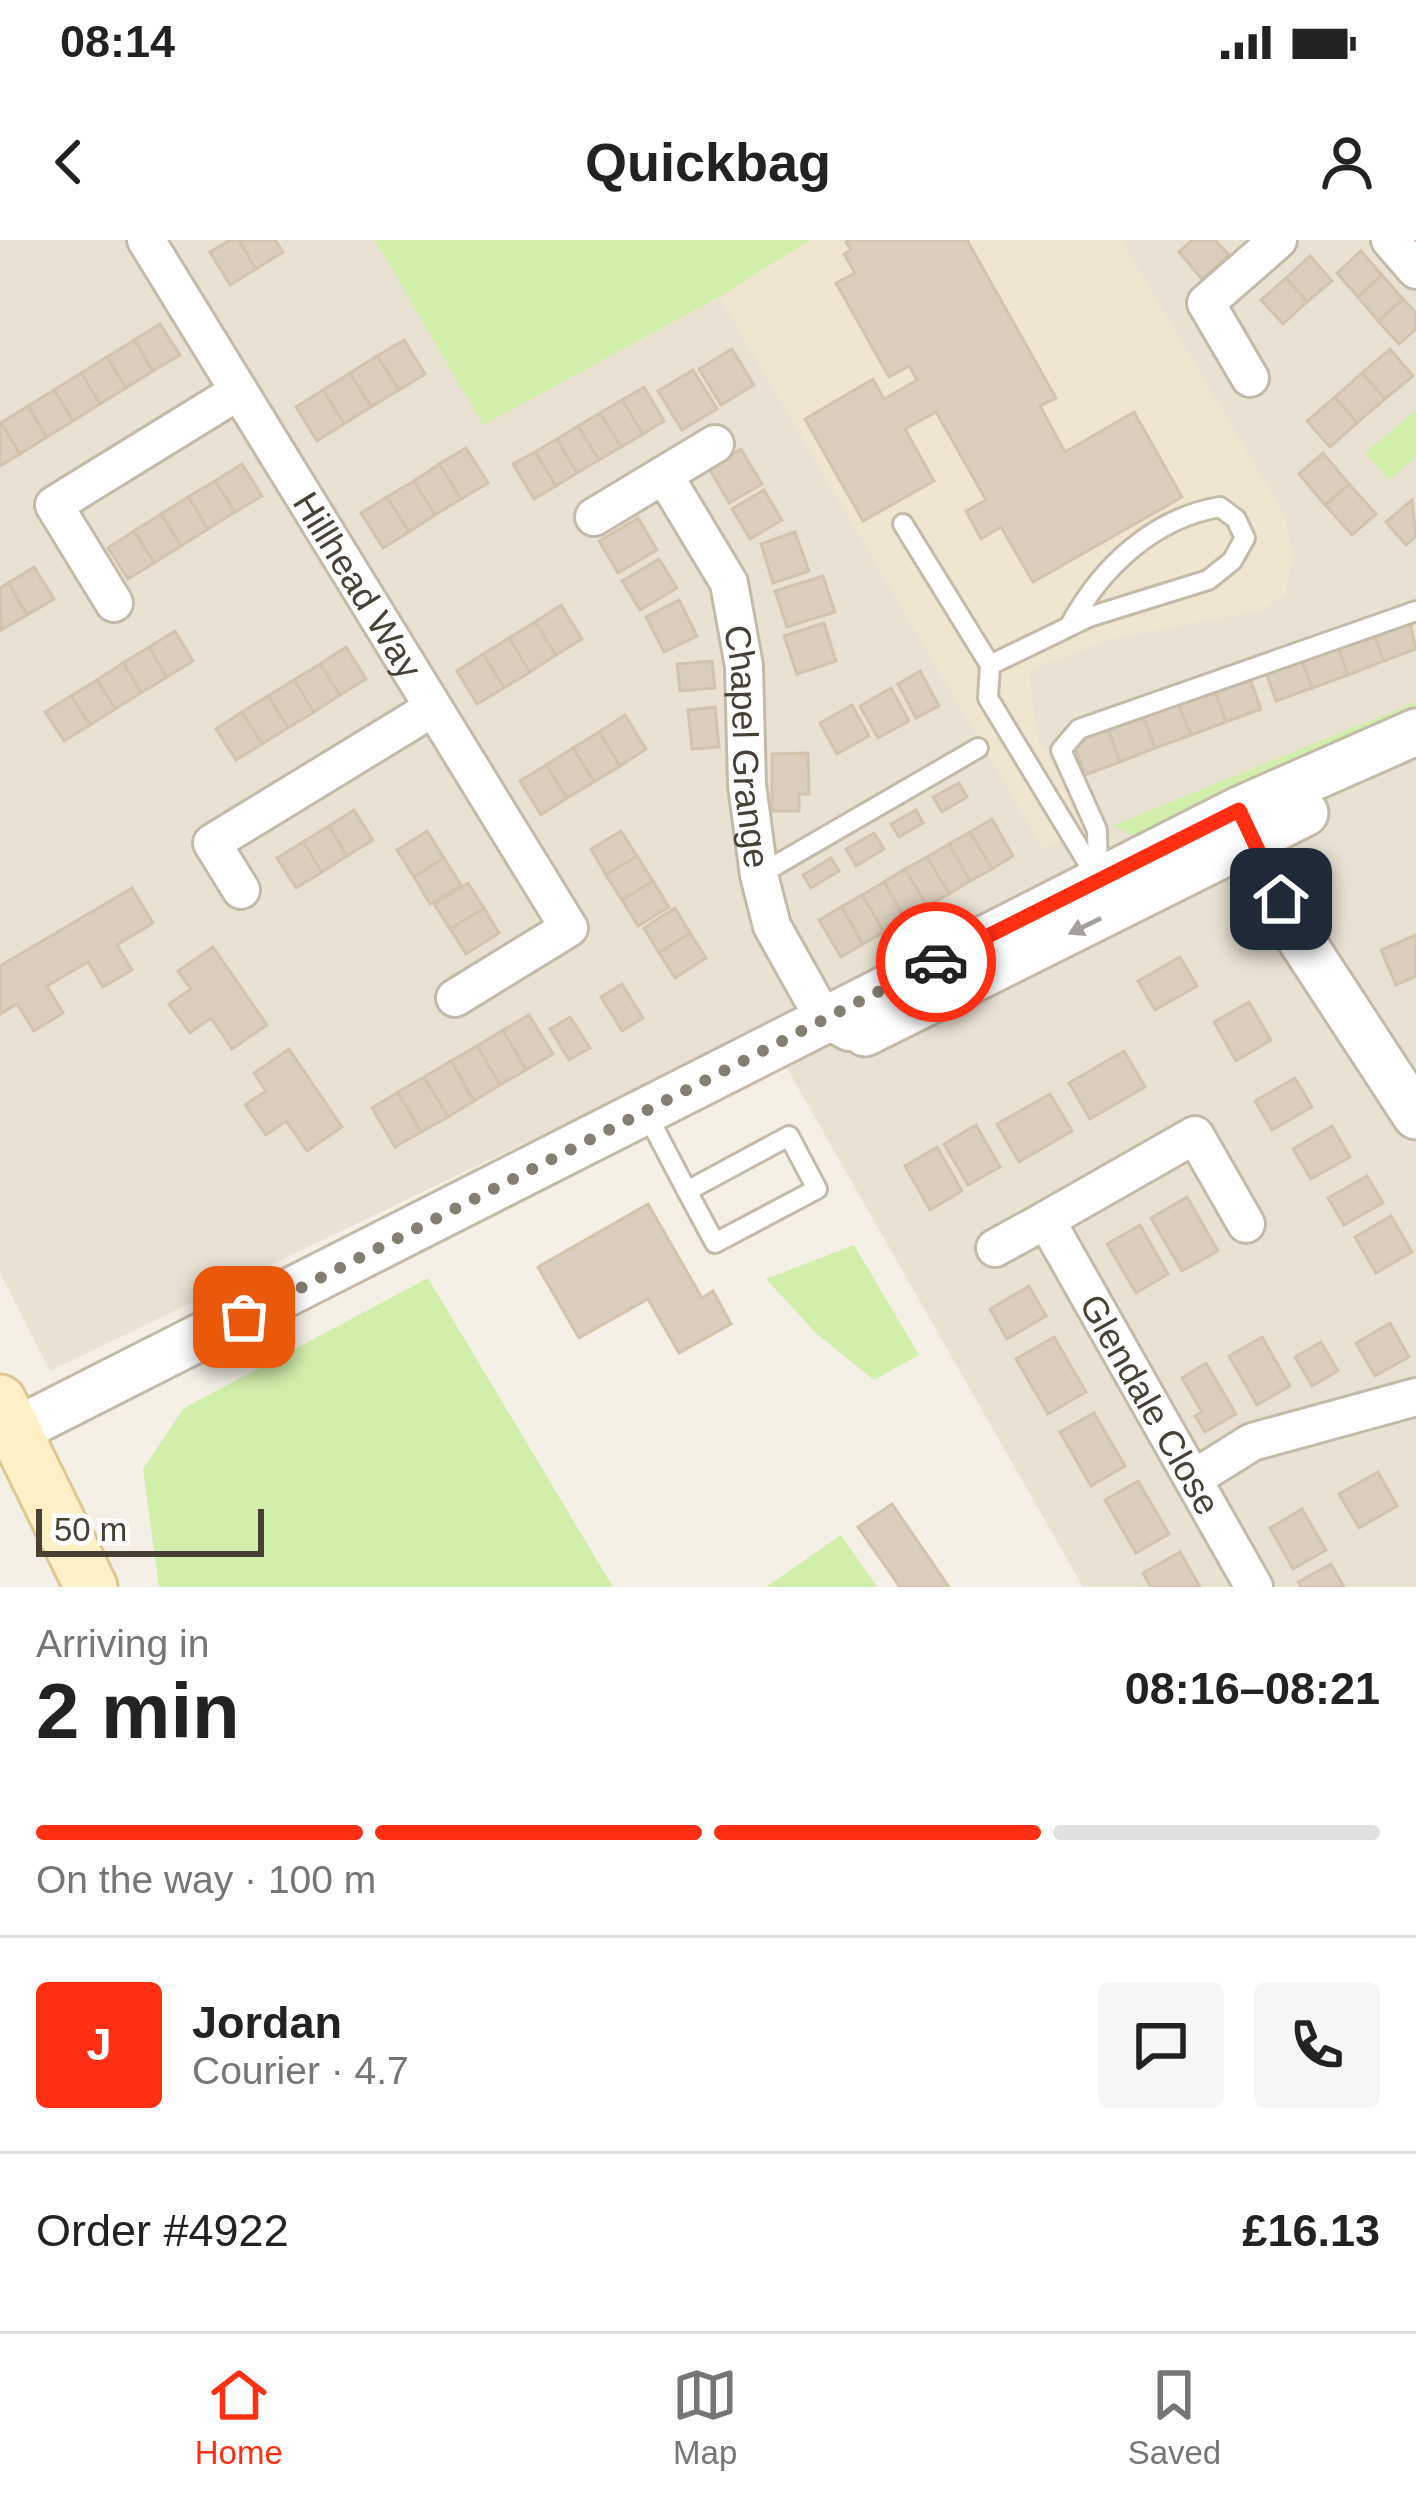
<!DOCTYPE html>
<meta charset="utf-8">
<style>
body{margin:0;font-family:Arial,sans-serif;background:#f6f6f6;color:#222;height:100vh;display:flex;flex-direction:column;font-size:45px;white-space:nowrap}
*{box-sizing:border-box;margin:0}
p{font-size:39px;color:#767676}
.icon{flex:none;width:66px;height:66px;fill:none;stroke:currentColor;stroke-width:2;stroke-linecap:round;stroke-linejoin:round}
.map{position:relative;height:1347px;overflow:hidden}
.drawer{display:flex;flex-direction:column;background:#fff;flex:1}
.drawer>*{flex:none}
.scale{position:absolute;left:36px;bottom:30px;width:228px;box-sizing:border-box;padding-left:12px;border:6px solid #484034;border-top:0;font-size:33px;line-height:42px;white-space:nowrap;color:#484034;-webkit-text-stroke:9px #fff;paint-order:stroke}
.pin{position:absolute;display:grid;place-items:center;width:102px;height:102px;color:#fff;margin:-51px;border-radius:24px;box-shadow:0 6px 18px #0006}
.courier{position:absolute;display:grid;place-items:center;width:120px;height:120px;margin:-60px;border:9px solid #ff2f13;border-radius:50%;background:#fff;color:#222;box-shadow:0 3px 15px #0007}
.headline em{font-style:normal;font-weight:600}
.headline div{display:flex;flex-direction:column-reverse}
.headline{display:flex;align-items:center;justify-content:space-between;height:204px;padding:0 36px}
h1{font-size:78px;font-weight:600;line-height:90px}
.bar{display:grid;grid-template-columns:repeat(4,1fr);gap:18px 12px;align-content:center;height:144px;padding:0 36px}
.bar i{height:15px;border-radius:9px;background:#e0e0e0}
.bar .active{background:#ff2f13}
.bar p{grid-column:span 4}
.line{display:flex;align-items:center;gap:30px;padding:0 36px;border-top:3px solid #e0e0e0}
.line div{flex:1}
.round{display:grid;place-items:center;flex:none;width:126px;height:126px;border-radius:12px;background:#f6f6f6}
.status{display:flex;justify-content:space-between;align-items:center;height:84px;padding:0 60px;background:#fff;direction:ltr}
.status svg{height:33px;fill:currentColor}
header{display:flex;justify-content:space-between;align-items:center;height:156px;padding:0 36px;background:#fff;font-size:54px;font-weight:600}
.tab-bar{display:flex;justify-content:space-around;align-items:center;height:168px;border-top:3px solid #e0e0e0;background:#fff;font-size:33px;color:#767676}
.tab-bar a{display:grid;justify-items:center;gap:6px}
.tab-bar .active{color:#ff2f13}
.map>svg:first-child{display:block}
</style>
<div class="status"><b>08:14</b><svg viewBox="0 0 49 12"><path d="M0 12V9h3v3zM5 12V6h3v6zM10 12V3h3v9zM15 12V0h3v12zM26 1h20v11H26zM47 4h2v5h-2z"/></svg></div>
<header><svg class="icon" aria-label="back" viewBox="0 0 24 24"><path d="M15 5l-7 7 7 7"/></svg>Quickbag<svg class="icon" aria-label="person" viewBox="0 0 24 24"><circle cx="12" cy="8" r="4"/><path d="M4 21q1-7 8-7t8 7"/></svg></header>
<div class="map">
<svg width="1416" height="1347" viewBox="0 0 1416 1347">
<rect width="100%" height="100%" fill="#f5f0e6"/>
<polygon fill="#e9e2d3" points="0,0 1416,0 1416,1347 1083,1347 764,788 50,1131 0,1033"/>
<polygon fill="#f0e5ce" points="375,0 1121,0 1284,274 1293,316 1285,354 1263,370 1112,399 1029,430 1038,501 1092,581 1044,610 720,58 483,185"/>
<g fill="#d1eeaa">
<polygon points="375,0 810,0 719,57 483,185"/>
<polygon points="1416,170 1416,217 1389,240 1365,213"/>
<polygon points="1416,462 1416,480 1151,603 1112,586"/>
<polygon points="854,1005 919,1115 874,1140 816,1093 766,1039"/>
<polygon points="428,1038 613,1347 159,1347 143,1229 184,1168"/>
<polygon points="841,1295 877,1347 766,1347"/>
</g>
<g fill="#dbcebd" stroke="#d3c3ac" stroke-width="3">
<polygon points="230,0 239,0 256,29 230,45 210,12"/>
<polygon points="239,0 275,0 283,12 256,29"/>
<polygon points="850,0 967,0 1056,158 1040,166 1065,212 1134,172 1182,257 1033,342 1001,287 981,299 966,271 986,260 936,172 905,189 934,241 863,281 805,179 873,139 884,159 917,140 909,126 889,137 836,43 855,33 844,14 851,10 846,2"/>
<polygon points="1192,0 1215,0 1229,15 1202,39 1179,12"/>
<polygon points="1361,11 1382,35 1358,57 1337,33"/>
<polygon points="1310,16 1332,41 1307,62 1286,38"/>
<polygon points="1382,35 1403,59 1378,81 1358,57"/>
<polygon points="1286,38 1307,62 1283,84 1261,60"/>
<polygon points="1403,59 1416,73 1416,89 1399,104 1378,81"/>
<polygon points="160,84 180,115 153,131 134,100"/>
<polygon points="134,100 153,131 126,148 107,117"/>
<polygon points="404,100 425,134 399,150 377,116"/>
<polygon points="732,109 754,145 721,165 699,129"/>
<polygon points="1390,109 1413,136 1385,159 1362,133"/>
<polygon points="377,116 399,150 371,167 350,133"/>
<polygon points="107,117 126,148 100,164 81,133"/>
<polygon points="693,130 717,169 682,190 658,151"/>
<polygon points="81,133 100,164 73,181 54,150"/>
<polygon points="350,133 371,167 344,184 323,150"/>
<polygon points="1362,133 1385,159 1357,183 1335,157"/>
<polygon points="644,147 664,181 643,194 622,160"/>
<polygon points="54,150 73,181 47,197 28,166"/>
<polygon points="323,150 344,184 317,201 296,167"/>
<polygon points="1335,157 1357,183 1330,207 1307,181"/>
<polygon points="622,160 643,194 621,207 600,173"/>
<polygon points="28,166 47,197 20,214 1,183"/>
<polygon points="600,173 621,207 599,220 578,186"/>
<polygon points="1,183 20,214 0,226 0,184"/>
<polygon points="578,186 599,220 577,233 557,199"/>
<polygon points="557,199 577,233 556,246 535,212"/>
<polygon points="466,208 488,243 461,259 439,224"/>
<polygon points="741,209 762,244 729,263 709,228"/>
<polygon points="535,212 556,246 534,259 513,224"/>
<polygon points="1323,213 1349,244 1325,265 1299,234"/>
<polygon points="242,224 262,256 235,272 215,241"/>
<polygon points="439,224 461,259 435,275 414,241"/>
<polygon points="215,241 235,272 208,289 188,257"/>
<polygon points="414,241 435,275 409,292 387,257"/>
<polygon points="1349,244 1376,274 1352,295 1325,265"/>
<polygon points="764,250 782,280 750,299 732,269"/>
<polygon points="188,257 208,289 181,306 161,274"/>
<polygon points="387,257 409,292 383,308 361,273"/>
<polygon points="1412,260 1416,296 1406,305 1386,282"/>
<polygon points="161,274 181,306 154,323 134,291"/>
<polygon points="638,278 657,310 618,333 599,301"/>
<polygon points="134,291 154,323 128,339 108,308"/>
<polygon points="795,292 809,331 773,343 761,304"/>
<polygon points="659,319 677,348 640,370 622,341"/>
<polygon points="34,327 54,359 27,375 8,343"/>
<polygon points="823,336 835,372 787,387 775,351"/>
<polygon points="8,343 27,375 1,390 0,348"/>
<polygon points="679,360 697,396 664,412 646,377"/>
<polygon points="561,365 582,399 556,415 535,382"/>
<polygon points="1409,379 1416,409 1384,421 1373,392"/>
<polygon points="535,382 556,415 530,432 509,398"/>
<polygon points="824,383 836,421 797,434 784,396"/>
<polygon points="175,391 193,421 167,437 149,407"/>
<polygon points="1373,392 1384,421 1348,435 1337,405"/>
<polygon points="509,398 530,432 504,448 483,414"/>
<polygon points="1337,405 1348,435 1312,448 1301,419"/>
<polygon points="149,407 167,437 141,453 123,423"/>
<polygon points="346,407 366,439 340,455 320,424"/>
<polygon points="483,414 504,448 477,464 457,431"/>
<polygon points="1301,419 1312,448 1276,461 1266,432"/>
<polygon points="712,421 715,448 680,451 677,424"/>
<polygon points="123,423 141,453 115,469 97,440"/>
<polygon points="320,424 340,455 314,472 294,440"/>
<polygon points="920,431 939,466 916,478 898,444"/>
<polygon points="1249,436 1261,469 1226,482 1214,449"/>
<polygon points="97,440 115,469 90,485 71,456"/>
<polygon points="294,440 314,472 288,488 268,456"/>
<polygon points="891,448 909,481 878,498 860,466"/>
<polygon points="1214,449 1226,482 1191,495 1178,463"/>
<polygon points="71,456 90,485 64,501 45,472"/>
<polygon points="268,456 288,488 262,504 242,472"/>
<polygon points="1178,463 1191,495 1155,508 1143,476"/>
<polygon points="852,465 869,496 837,514 820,483"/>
<polygon points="715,467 719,507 692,509 688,470"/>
<polygon points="242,472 262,504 236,520 216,489"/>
<polygon points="625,475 646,509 620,526 599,492"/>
<polygon points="1143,476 1155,508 1120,522 1108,489"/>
<polygon points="1108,489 1120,522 1085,535 1073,502"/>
<polygon points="599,492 620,526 594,542 573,508"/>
<polygon points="573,508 594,542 567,558 546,525"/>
<polygon points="808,513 809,554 799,554 799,571 772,571 772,514"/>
<polygon points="546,525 567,558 541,575 520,541"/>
<polygon points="959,543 967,557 942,572 933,557"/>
<polygon points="354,570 373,600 347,616 329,586"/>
<polygon points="916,570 923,583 899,597 891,584"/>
<polygon points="992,579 1013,616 992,629 970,592"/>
<polygon points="329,586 347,616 322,632 303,602"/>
<polygon points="427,591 444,618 414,637 397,610"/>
<polygon points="621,591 637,616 606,635 591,609"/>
<polygon points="970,592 992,629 970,641 949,604"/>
<polygon points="874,593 884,609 856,626 846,609"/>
<polygon points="303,602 322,632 296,648 277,618"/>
<polygon points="949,604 970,641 949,654 927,617"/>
<polygon points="637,616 653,641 622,660 606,635"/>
<polygon points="927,617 949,654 927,666 905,629"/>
<polygon points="444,618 461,645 430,664 414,637"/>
<polygon points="831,618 839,631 811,648 803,635"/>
<polygon points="905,629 927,666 905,679 884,642"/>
<polygon points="653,641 669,667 638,686 622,660"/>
<polygon points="884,642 905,679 884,692 862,655"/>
<polygon points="468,643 484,668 450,689 434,664"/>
<polygon points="132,648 153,683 117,705 132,730 103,747 88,722 47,746 63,773 34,791 17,764 0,774 0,726"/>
<polygon points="862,655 884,692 863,704 841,667"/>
<polygon points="841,667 863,704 841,717 819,680"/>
<polygon points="484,668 499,693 466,714 450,689"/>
<polygon points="675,668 690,693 659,713 644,688"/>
<polygon points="690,693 706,718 675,738 659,713"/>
<polygon points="1416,695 1416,736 1396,745 1381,710"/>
<polygon points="213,707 267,785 232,809 211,778 190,793 169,764 191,749 178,731"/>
<polygon points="1180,717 1197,746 1155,770 1138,741"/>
<polygon points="622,744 643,778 622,791 601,757"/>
<polygon points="1249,762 1271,800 1236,821 1214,782"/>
<polygon points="529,775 553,814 526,830 503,790"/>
<polygon points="570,777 590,808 569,820 550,789"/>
<polygon points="503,790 526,830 500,845 477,806"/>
<polygon points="477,806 500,845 474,861 451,821"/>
<polygon points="289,809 342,887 307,911 286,881 266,895 245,865 266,851 254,833"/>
<polygon points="1124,811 1145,847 1090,879 1069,843"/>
<polygon points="451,821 474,861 448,877 424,837"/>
<polygon points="424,837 448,877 421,892 398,852"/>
<polygon points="1295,838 1312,867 1272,890 1255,861"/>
<polygon points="398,852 421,892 395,907 372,868"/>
<polygon points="1050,854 1072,891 1019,922 997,884"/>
<polygon points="976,885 1000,927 968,945 944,904"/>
<polygon points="1332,886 1350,917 1311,939 1293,909"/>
<polygon points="937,907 962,951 930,970 905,926"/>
<polygon points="1367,936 1383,963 1344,985 1328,958"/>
<polygon points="1187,957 1218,1011 1182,1031 1151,978"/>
<polygon points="648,964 702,1058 713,1051 731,1084 679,1113 648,1059 579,1098 538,1027"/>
<polygon points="1391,976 1412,1012 1376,1033 1355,997"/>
<polygon points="1140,985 1168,1034 1136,1053 1107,1004"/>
<polygon points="1029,1046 1046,1076 1007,1099 990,1069"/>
<polygon points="1390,1083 1409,1117 1375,1136 1356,1103"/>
<polygon points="1054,1097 1086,1152 1048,1174 1016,1119"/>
<polygon points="1262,1097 1290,1146 1257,1165 1229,1116"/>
<polygon points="1321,1102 1338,1131 1312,1146 1295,1117"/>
<polygon points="1206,1123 1236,1174 1205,1192 1195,1176 1202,1172 1182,1138"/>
<polygon points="1094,1173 1125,1226 1091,1246 1060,1192"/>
<polygon points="1378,1232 1397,1266 1359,1288 1339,1254"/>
<polygon points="1138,1241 1169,1294 1136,1313 1105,1260"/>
<polygon points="892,1264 949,1347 900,1347 858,1287"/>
<polygon points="1302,1269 1326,1310 1293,1329 1270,1288"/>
<polygon points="1180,1312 1200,1347 1151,1347 1143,1333"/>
<polygon points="1331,1324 1344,1347 1301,1347 1298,1342"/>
</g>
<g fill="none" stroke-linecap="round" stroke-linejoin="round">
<defs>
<g id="service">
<polyline points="903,284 990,425"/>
<path d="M1070 385C1101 328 1153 278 1220 267L1236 279 1245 298 1232 321 1208 340 1089 377 990 425 988 458 1099 641"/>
<polyline points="759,635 978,508"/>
<polyline points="1098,636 1097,590 1061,510 1079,489 1416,371"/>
<polyline points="655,890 687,951 789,896 817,949 715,1003 687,951"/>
</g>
<g id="minor">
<path id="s1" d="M146 0 569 688 455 758"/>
<polyline points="1390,0 1416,30"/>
<polyline points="1250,138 1206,63 1278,0"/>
<path id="s2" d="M664 235 729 343 744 426 747 545 759 635 772 686 824 779 849 792"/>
<polyline points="594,277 715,204"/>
<polyline points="114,363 54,265 239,151"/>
<polyline points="241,650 212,603 433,468"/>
<path id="s3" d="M1246 984 1195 895 1046 980 1254 1347"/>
<polyline points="995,1008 1046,980"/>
<polyline points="1193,1239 1252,1202 1416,1157"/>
</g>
<g id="tertiary">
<polyline points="1240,573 1301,700 1416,876"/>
<polyline points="865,793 1305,573"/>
<polyline points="15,1191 1239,570 1416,492"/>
</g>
<polyline id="secondary" points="0,1161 91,1347"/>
</defs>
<use href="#service" stroke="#c4baaa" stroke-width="24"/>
<use href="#minor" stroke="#c4baaa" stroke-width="42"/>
<use href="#tertiary" stroke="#c4baaa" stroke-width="51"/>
<use href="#secondary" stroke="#ddc792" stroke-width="57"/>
<use href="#service" stroke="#fff" stroke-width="18"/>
<use href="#minor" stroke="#fff" stroke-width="36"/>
<use href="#tertiary" stroke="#fff" stroke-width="45"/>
<use href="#secondary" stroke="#ffefc6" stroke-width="51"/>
</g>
<defs><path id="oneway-solid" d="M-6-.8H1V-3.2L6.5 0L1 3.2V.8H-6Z" transform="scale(3)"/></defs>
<use fill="#a4a09a" href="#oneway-solid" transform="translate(1085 686) rotate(154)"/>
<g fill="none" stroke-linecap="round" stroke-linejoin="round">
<polyline stroke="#857e72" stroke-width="12" stroke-dasharray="0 21.6" points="244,1077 936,722"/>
<polyline stroke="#ff2f13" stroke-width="15" points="936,722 1239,570 1281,659"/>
</g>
<g text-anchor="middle" stroke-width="9" stroke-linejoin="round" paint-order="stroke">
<g font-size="36" fill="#484034" stroke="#fff">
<text dy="13" stroke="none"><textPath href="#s1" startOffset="405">Hillhead Way</textPath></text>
<text dy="13" stroke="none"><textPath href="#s2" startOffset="291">Chapel Grange</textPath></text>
<text dy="13" stroke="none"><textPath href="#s3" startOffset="486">Glendale Close</textPath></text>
</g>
</g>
</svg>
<div class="scale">50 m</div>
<div class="pin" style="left:244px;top:1077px;background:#ea580c"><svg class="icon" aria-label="bag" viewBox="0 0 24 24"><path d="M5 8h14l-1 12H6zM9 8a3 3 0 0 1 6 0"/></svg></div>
<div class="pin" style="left:1281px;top:659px;background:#1f2937"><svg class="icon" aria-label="home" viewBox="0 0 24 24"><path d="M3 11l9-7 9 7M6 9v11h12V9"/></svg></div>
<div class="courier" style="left:936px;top:722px"><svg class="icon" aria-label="car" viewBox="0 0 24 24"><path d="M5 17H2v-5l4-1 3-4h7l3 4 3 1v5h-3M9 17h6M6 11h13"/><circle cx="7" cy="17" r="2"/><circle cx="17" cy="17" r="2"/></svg></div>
</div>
<section class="drawer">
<div class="headline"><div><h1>2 min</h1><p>Arriving in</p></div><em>08:16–08:21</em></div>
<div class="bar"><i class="active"></i><i class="active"></i><i class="active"></i><i></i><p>On the way · 100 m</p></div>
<div class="line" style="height:216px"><b class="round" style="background:#ff2f13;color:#fff">J</b><div><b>Jordan</b><p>Courier · 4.7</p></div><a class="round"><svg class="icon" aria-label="chat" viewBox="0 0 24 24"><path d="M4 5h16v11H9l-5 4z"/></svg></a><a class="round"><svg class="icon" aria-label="phone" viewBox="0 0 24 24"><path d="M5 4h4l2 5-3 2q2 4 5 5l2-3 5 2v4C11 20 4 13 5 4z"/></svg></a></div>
<div class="line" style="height:156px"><div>Order #4922</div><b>£16.13</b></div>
</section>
<nav class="tab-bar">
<a class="active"><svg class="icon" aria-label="home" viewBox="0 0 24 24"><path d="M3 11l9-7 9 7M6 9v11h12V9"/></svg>Home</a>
<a><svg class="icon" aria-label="map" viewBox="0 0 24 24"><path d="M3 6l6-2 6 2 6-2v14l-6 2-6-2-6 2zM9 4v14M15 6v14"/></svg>Map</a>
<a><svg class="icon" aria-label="saved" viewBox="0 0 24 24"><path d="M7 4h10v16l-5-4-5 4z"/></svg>Saved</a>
</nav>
